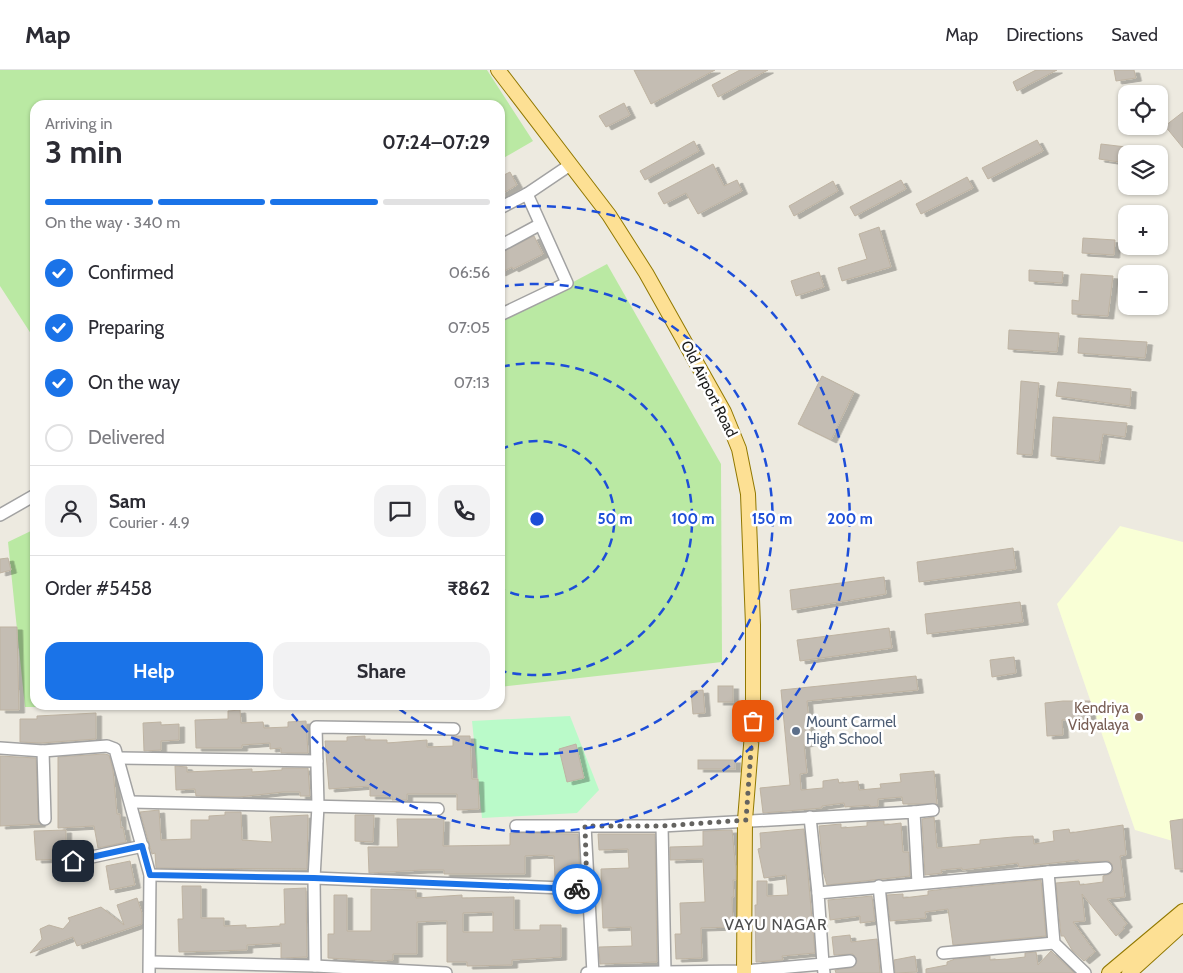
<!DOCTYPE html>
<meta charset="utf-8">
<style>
body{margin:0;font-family:Cabin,sans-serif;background:#f2f2f3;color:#2b2b33;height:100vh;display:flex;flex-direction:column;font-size:19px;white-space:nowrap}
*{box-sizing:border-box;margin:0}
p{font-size:16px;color:#7c7c81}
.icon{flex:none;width:28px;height:28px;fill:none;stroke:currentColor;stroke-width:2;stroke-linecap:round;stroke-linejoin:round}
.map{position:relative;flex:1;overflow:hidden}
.panel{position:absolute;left:30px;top:30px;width:475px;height:610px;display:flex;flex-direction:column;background:#fff;border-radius:15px;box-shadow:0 1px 4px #0004}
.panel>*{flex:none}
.controls{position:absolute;left:1118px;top:15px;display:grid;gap:10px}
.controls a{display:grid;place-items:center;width:50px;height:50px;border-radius:10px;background:#fff;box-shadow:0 1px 4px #0004;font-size:25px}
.pin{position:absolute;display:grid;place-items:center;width:42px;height:42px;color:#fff;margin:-21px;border-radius:10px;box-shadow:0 2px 8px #0006}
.courier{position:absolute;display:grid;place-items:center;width:50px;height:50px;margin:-25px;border:4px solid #1a73e8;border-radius:50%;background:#fff;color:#222;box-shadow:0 1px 6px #0007}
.head em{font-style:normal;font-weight:700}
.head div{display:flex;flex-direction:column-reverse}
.head{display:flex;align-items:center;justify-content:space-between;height:85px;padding:0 15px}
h1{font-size:32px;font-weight:700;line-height:38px}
.bar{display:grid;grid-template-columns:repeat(4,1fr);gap:8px 5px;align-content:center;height:60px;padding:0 15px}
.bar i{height:6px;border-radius:4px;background:#e1e1e2}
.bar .on{background:#1a73e8}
.bar p{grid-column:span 4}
.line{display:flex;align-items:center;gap:12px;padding:0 15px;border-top:1px solid #e1e1e2}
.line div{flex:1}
.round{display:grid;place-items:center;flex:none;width:52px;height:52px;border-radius:15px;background:#f2f2f3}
ol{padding:0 15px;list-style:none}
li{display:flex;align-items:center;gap:15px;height:55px}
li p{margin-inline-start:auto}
li .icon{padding:5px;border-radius:50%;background:#1a73e8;color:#fff;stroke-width:4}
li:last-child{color:#7c7c81}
li i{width:28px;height:28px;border:2px solid #e1e1e2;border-radius:50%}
.button{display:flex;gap:10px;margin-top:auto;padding:10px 15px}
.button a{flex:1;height:58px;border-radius:15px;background:#1a73e8;color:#fff;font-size:20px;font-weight:700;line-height:58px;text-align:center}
.button a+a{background:#f2f2f3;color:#2b2b33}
header{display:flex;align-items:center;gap:30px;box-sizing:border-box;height:70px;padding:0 25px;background:#fff;border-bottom:1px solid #e1e1e2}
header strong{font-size:24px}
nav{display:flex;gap:28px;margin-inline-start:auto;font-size:18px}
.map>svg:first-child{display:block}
</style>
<header>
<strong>Map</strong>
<nav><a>Map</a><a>Directions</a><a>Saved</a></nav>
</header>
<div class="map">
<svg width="1183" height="903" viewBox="0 0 1183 903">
<defs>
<filter id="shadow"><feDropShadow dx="5.5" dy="3" stdDeviation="0" flood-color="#0004"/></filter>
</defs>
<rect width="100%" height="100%" fill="#edeae0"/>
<polygon fill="#f9ffd6" points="1120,456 1183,472 1183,774 1135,760 1057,534"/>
<g fill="#bae9a3">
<polygon points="0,0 487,0 533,71 500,90 500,35 35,35 35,270 0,216"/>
<polygon points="607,194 721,394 722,592 500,617 500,251"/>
<polygon points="35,459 35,635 332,635 302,638 25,637 8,472"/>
</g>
<polygon fill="#bafac9" points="570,646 599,720 577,743 482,748 472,651"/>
<g fill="#c4bdb3" stroke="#beb3a2" fill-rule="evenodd" filter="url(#shadow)">
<polygon points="634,0 715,0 651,34"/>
<polygon points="740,0 768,0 718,27 712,15"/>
<polygon points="1036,0 1057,0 1017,21 1013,12"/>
<polygon points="1114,0 1134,0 1136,8 1116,11"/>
<polygon points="624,33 630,45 606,57 599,46"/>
<polygon points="1183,42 1183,78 1165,56"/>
<polygon points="1037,70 1043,81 988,109 982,98"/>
<polygon points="694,71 699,81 645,110 640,101"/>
<polygon points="1101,74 1126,77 1126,93 1099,89"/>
<polygon points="713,94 724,116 737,110 742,121 698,144 686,123 664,134 658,123"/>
<polygon points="510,102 517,115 500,125 500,107"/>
<polygon points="967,107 973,118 921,144 916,134"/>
<polygon points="901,110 906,119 855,146 850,137"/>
<polygon points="833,111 838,121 794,146 789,136"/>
<polygon points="879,157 891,197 842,211 838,198 867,189 859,164"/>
<polygon points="534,166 543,184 513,199 512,197 500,203 500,183"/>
<polygon points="1083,168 1115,170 1114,185 1082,183"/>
<polygon points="1029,200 1063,202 1062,213 1029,211"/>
<polygon points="819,202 824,217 796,226 791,211"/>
<polygon points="1081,204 1113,206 1108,246 1072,244 1072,230 1079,231"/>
<polygon points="1009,260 1059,263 1057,282 1008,279"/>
<polygon points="1079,268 1147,272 1145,288 1078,283"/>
<polygon points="822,306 854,322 831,370 798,354"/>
<polygon points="1021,311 1039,313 1032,385 1017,384"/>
<polygon points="1058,312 1131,319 1130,336 1056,326"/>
<polygon points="1053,347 1127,353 1125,367 1103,364 1099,391 1051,386"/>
<polygon points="1013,478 1016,499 919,512 917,492"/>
<polygon points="8,488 11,500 0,503 0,489"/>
<polygon points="884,507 886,524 792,540 790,520"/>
<polygon points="1020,532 1023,552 927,564 925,544"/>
<polygon points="0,557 17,557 19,640 0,640"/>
<polygon points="889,558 892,578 800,591 797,570"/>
<polygon points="1014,587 1016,603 992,607 990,590"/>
<polygon points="916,606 918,620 807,631 811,673 804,674 807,703 800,704 801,720 823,718 823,711 838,709 839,713 858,711 859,720 881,718 880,714 901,712 900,704 934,701 937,734 903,734 902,727 878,729 878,736 870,737 870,735 845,737 844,733 822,736 822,738 763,743 760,718 790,715 781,620"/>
<rect x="718" y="616" width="15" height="16"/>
<polygon points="703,620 705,643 693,644 691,621"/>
<polygon points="1063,631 1090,631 1090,649 1062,650 1063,665 1047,666 1045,633"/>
<polygon points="240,640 241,653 263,652 264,658 288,657 288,652 306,651 308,683 281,683 281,678 270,679 270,673 242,675 242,678 196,678 195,650 228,649 228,641"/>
<polygon points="96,643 96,669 41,673 20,672 20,649 37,649 37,646"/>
<polygon points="161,652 161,655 179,654 179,670 161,671 161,680 144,681 143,653"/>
<polygon points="365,666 365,670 387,670 387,673 427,670 427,677 453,676 453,666 470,666 472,709 478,709 479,739 457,740 457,724 407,724 407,730 392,730 392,726 370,726 370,716 329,719 325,671 347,671 347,667"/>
<polygon points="576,674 584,708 567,712 559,679"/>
<polygon points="104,684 109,685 113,700 117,744 120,744 121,758 123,757 126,772 98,778 94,756 58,758 58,687"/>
<polygon points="0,686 36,688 38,749 40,754 0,756"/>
<rect x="698" y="690" width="37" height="9"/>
<polygon points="175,696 187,697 187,702 252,699 252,702 282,700 282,698 308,698 310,726 300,726 300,722 283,722 239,727 196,726 195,719 176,720"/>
<polygon points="159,740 161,770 191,769 191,750 209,750 209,746 225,745 225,742 241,742 242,770 272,772 270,747 308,745 307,799 156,798 155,783 152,784 140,742"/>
<polygon points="355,745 374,745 373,772 355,771"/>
<polygon points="934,747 937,778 980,774 980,770 1013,767 1033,766 1034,774 1054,771 1053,761 1069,759 1070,763 1123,755 1126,785 1120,786 1125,827 1107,829 1127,854 1123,857 1124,859 1116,866 1082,824 1085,851 1073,852 1095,882 1084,891 1072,880 1064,866 1061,866 1056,813 1079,811 1080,815 1103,812 1103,806 1110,804 1113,801 1112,794 1109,791 1079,792 1079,790 1019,797 1018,793 962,800 962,798 941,800 942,803 925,805 922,749"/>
<polygon points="397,749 444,749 443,776 510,775 510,763 578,764 580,807 555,808 554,786 541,785 525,786 525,804 444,804 444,800 423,800 369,803 368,777 398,777"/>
<polygon points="1183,749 1183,799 1175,799 1170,751"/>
<polygon points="884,751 884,755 901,753 903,782 909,782 910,806 827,815 823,801 819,756 841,754 841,758 867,756 867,752"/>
<polygon points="804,759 815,883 782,886 783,890 756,892 755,835 757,835 757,811 767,811 767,826 788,825 786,805 764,808 758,779 761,778 760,763"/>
<polygon points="66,760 66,789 36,790 34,761"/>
<polygon points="732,760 736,800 736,810 733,810 734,827 732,827 733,857 701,858 702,888 676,889 675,864 681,864 680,833 705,832 703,789 670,790 670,777 703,776 703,761"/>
<polygon points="598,764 655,764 657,892 600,894 599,877 632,876 631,857 603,858 602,834 601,799 629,798 628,779 599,780"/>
<polygon points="130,791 135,815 110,820 106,796"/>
<polygon points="1041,810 1046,866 953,875 948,839 925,842 926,848 890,851 887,825 903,824 903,828 928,825 928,821 945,819"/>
<polygon points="182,816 201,816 201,848 224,848 224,856 246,855 246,858 280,856 280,854 285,854 284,819 306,818 307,887 281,888 281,873 247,875 247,880 179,882 178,849 183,849"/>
<path d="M371 819 416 820V828L462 825V828L514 827V860H540V855H561V887L512 890V895L467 896V892H447V851H436L417 852V884H393V890L382 891 328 888V864H334V825H347V861H371ZM493 842V862H463V843Z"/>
<polygon points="872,826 875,851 860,853 860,846 830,850 828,830"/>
<polygon points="137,828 142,843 142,854 77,876 73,867 30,883 42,869 40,859 49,855 63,859 70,851 68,848 101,837 124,855 117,835"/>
<polygon points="850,865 851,872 877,869 880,903 836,903 835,900 854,897 857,891 853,884 834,885 832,867"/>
<polygon points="1051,881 1074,903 926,903 926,899 947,895 947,892 955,889 990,886 990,890 1008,889 1025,887 1025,883 1036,882 1038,895"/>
<polygon points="915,886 917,902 895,903 894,890"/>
</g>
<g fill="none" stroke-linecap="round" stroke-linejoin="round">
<defs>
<g id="minor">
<polyline points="500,138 527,124 570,95"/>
<polyline points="500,176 539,155"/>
<polyline points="500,245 567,213 527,124"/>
<polyline points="0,445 35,425"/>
<polyline points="0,678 43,681 107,676 115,679 150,805 149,903"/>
<polyline points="43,681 45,749"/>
<polyline points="119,688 317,691"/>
<polyline points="131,732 438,739"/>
<polyline points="914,742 933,740"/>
<polyline points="810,747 818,823"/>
<polyline points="516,756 662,756 914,742 918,813"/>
<polyline points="585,756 593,903"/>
<polyline points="662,756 665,903"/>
<polyline points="73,791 143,776"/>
<polyline points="1048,802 1106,798"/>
<polyline points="150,805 314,808 587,819"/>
<polyline points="879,816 888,903"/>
<polyline points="943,883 1054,873"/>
<polyline points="151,892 315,896 446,903"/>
<polyline points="315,896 314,808 318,736 316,657 454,659"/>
<polyline points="587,903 744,901 823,894 818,823 1048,802 1054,873 1085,903"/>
<polyline points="824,903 823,894 850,891"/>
</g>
<g id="major">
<polyline points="498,0 609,145 646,203 724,342 739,379 748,424 753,555 753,651 745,750 744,903"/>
<polyline points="1109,903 1183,841"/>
<polyline points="1129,903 1183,854"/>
</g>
</defs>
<use href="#minor" stroke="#a2a2a2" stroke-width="14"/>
<use href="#major" stroke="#917800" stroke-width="16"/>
<use href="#minor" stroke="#fff" stroke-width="11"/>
<use href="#major" stroke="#fde094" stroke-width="14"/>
</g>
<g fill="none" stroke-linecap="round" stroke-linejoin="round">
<polyline stroke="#646360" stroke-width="5" stroke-dasharray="0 9" points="577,819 587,819 585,756 662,756 746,750 753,651"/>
<polyline stroke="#1a73e8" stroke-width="6" points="73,791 142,776 150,805 314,808 577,819"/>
</g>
<g fill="none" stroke="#1d4ed8" stroke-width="2.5" stroke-dasharray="9 6">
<path d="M500 380A78 78 0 1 1 500 518"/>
<path d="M501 297A156 156 0 1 1 501 601"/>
<path d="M500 217A235 235 0 1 1 394 635"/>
<path d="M502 138A313 313 0 1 1 285 635"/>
</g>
<circle fill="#8d6e63" stroke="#fff" stroke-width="2" cx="1139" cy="647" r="5"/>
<circle fill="#5c6f8a" stroke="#fff" stroke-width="2" cx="796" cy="661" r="5"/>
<g text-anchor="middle" stroke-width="5" stroke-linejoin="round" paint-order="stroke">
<g font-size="15" fill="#1b1b1b" stroke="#fff">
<text transform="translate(709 319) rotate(63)" y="5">Old Airport Road</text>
</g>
<g font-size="15" fill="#785e54" stroke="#fff" text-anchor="end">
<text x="1129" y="643">Kendriya<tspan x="1129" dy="17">Vidyalaya</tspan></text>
</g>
<g font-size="15" fill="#4e5e75" stroke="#fff" text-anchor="start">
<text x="806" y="657">Mount Carmel<tspan x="806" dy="17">High School</tspan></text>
</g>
<g font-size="16" letter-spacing="1" fill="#4e4e4e" stroke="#fff">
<text x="776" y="860">VAYU NAGAR</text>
</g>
</g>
<circle cx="537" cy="449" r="8" fill="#1d4ed8" stroke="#fff" stroke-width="2.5"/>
<g font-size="15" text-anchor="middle" font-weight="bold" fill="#1d4ed8" stroke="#fff" stroke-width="5" stroke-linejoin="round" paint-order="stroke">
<text x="615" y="454">50 m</text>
<text x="693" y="454">100 m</text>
<text x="772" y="454">150 m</text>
<text x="850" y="454">200 m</text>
</g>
</svg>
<div class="controls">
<a><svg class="icon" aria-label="locate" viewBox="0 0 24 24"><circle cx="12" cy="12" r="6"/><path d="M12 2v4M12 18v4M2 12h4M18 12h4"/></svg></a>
<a><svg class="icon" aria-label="layers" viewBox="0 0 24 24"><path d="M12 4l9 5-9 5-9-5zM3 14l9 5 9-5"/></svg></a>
<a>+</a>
<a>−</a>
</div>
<div class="pin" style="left:753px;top:651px;background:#ea580c"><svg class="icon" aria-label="bag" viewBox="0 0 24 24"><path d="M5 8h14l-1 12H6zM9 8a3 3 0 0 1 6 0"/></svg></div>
<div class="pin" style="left:73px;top:791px;background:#1f2937"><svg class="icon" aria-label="home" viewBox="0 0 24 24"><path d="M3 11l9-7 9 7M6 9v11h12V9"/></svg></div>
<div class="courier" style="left:577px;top:819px"><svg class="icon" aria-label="bike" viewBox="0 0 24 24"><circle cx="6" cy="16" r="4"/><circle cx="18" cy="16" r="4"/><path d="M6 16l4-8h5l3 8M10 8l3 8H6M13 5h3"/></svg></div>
<section class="panel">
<div class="head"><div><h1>3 min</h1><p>Arriving in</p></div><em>07:24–07:29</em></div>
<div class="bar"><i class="on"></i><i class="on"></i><i class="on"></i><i></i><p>On the way · 340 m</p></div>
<ol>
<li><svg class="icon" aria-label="check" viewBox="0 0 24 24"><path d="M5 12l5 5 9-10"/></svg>Confirmed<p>06:56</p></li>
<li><svg class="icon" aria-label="check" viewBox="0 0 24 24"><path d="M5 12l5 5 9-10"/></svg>Preparing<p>07:05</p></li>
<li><svg class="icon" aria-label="check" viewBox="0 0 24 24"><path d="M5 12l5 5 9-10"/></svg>On the way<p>07:13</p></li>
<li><i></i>Delivered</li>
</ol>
<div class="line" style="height:90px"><a class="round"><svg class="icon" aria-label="person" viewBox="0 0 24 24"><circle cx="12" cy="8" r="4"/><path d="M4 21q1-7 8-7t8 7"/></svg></a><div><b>Sam</b><p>Courier · 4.9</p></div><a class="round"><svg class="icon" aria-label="chat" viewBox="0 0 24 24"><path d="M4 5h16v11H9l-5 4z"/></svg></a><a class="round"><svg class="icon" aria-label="phone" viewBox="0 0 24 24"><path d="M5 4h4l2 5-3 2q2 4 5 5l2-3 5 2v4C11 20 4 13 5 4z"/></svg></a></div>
<div class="line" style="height:65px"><div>Order #5458</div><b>₹862</b></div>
<div class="button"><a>Help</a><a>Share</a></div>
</section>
</div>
